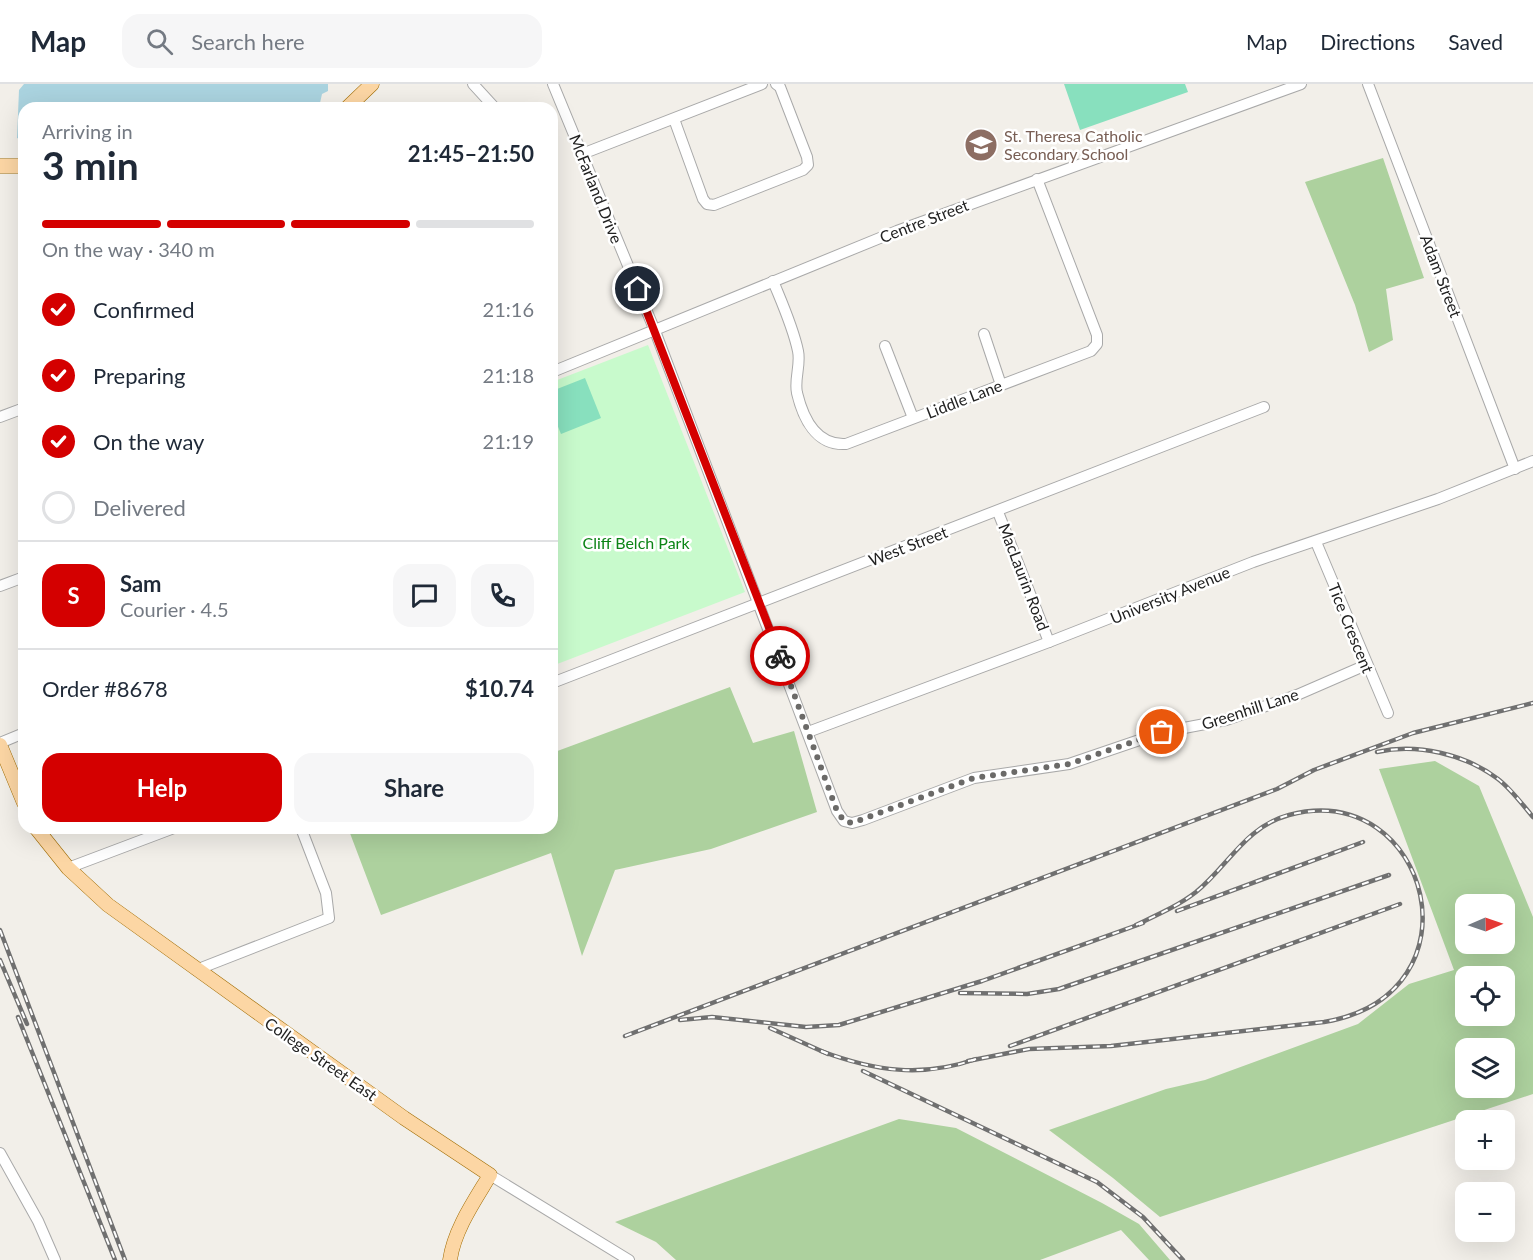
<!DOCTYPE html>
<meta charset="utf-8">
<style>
body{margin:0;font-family:Lato,sans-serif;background:#f6f6f7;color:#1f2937;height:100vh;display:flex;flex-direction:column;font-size:22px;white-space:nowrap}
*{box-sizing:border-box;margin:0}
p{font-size:20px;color:#747a83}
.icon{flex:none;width:33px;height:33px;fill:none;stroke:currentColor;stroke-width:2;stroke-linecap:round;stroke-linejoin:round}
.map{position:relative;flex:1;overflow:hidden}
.panel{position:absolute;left:18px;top:18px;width:540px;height:732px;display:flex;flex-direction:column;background:#fff;border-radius:18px;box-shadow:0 6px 24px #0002}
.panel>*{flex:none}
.needle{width:39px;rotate:88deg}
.controls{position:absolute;left:1455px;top:810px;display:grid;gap:12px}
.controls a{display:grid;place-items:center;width:60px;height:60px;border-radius:12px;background:#fff;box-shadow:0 6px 24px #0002;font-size:30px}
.pin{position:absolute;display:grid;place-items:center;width:51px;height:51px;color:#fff;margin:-26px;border:3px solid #fff;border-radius:50%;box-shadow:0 2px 6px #0007}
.courier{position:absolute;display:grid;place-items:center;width:60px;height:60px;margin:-30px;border:4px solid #d40000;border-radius:50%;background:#fff;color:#222;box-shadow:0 2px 8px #0007}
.headline em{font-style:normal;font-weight:700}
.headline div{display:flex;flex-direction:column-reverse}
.headline{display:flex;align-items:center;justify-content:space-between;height:102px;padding:0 24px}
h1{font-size:39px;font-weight:700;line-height:45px}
.bar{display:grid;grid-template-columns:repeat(4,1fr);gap:9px 6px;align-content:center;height:72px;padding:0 24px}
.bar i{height:8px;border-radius:4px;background:#e0e1e3}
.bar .current{background:#d40000}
.bar p{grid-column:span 4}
.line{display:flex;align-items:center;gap:15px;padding:0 24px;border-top:2px solid #e0e1e3}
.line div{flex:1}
.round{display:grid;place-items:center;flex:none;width:63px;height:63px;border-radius:18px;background:#f6f6f7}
ol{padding:0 24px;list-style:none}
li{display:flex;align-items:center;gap:18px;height:66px}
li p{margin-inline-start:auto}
li .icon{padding:6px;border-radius:50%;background:#d40000;color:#fff;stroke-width:4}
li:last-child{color:#747a83}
li i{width:33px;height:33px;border:3px solid #e0e1e3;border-radius:50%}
.cta{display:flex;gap:12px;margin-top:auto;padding:12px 24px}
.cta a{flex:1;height:69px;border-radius:18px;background:#d40000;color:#fff;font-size:24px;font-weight:700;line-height:69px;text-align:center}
.cta a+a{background:#f6f6f7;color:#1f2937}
header{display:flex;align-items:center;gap:36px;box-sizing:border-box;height:84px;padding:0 30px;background:#fff;border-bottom:2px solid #e0e1e3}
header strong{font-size:28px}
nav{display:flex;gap:33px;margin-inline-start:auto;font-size:21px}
.search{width:420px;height:54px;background:#f6f6f7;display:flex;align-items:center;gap:15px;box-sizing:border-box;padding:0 21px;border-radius:18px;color:#747a83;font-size:22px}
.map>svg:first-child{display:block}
</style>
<header>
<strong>Map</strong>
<div class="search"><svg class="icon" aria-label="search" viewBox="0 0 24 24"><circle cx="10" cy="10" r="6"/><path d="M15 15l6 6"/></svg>Search here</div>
<nav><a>Map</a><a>Directions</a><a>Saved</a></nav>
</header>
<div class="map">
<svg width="1533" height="1176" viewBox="0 0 1533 1176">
<rect width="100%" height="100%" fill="#f2efe9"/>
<g fill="#add19e" fill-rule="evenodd">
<polygon points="1383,74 1424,194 1386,205 1393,256 1369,268 1355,221 1305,98"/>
<polygon points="730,603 753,659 794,647 817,728 711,765 615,786 582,872 551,769 381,831 348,744 552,744 552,669"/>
<path d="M1435 677 1479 702 1533 833V1010L1160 1133 1113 1094 1049 1046 1166 1005 1205 996 1358 940 1409 900 1454 886 1379 685ZM1504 820V860H1466V820ZM1504 892V932H1466V892ZM1504 964V1004H1466V964Z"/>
<polygon points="899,1035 956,1044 1102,1119 1139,1140 1170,1176 1149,1176 1121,1146 1040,1176 676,1176 656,1158 615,1138"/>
</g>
<polygon fill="#c8facc" points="648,261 745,508 552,582 552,298"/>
<g fill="#88e0be">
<polygon points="1064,0 1185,0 1188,8 1080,46"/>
<polygon points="585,294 601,334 561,350 552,328 552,307"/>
</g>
<polygon fill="#aad3df" points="24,0 328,0 328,7 322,10 320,19 311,18 311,24 24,24 24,57 17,54 19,6"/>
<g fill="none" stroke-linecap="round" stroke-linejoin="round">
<defs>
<g id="minor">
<polyline points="473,0 495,24"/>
<polyline points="553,0 655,247 837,727 844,737 852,739 863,736 974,694 1069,680 1163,648 1226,636 1297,611 1366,581"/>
<polyline points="1368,0 1515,385"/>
<polyline points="674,35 703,115 707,120 714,121 803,86 808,81 807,73 780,3 776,0"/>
<polyline points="582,70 762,0"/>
<path d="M773 197C782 219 793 243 798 267 801 281 794 295 797 309 803 334 816 362 846 360L1091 267 1097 260V251L1037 95"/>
<polyline points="984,250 1001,301"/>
<polyline points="885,262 913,334"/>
<polyline points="552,288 897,147 1301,0"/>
<polyline points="0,333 24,324"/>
<polyline points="998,428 1049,558"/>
<polyline points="1316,458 1388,629"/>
<polyline points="0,502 24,493"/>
<polyline points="552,599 1264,323"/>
<polyline points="808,648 1049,558 1253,478 1438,415 1533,377"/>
<polyline points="0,659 24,649"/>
<polyline points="68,784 174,744"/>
<polyline points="196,886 329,834 326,809 301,744"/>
<polyline points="0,1069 38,1137 55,1176"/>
<polyline points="490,1091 629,1176"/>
</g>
<g id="major">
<polyline points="347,24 372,0"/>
<polyline points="0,82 24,82"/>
<polyline points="0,661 24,719"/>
<path d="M36 744 68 784 108 821 404 1034 490 1091C475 1116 454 1146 450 1176"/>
</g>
</defs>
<use href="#minor" stroke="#a9a9a9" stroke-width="12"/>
<use href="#major" stroke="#a06b00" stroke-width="15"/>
<use href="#minor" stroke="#fff" stroke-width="10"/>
<use href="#major" stroke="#fcd6a4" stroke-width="14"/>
<defs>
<g id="rail">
<path d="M1377 668C1417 659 1465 670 1498 695 1511 705 1522 720 1533 733"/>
<polyline points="1177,827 1363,758"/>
<polyline points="0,846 125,1176"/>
<polyline points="0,876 27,940"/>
<polyline points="960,909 1027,910 1059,905 1389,791"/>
<polyline points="18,933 115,1176"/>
<polyline points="680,936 712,933 806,943 839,941 982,897 1143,839"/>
<polyline points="770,944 828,970"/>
<polyline points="625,952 1277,705 1314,686 1413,649 1533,619"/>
<polyline points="1010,962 1400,820"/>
<path d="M821 967C874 987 922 994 976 975"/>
<path d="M968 977 1029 965 1111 962 1324 938C1486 911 1430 694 1289 731 1245 743 1229 781 1196 808 1178 822 1157 831 1136 841"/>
<polyline points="863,987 1097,1098 1143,1133 1183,1176"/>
</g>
</defs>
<use href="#rail" stroke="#707070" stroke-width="4.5"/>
<use href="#rail" stroke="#fff" stroke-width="2" stroke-dasharray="7" stroke-linecap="butt"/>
</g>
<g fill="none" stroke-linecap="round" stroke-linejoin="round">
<polyline stroke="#6b6a68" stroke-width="6" stroke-dasharray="0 10.8" points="780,572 837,727 844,737 852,739 974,694 1069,680 1162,648"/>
<polyline stroke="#d40000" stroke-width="8" points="638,205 780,572"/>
</g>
<defs>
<symbol id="school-disc" viewBox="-11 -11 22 22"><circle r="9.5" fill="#8d6e63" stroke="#fff"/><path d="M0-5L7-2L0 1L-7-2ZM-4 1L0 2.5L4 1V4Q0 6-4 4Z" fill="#fff"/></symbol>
</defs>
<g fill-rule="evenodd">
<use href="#school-disc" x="962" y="42" width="38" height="38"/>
</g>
<g text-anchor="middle" stroke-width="5" stroke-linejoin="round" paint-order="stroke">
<g font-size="16" fill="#785e54" stroke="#fff" text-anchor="start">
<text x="1004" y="58">St. Theresa Catholic<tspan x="1004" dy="18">Secondary School</tspan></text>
</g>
<g font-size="16" fill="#222" stroke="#fff">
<text transform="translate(596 105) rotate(68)" y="6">McFarland Drive</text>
<text transform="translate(924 137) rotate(-21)" y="6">Centre Street</text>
<text transform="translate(1441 192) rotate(69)" y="6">Adam Street</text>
<text transform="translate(964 315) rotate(-21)" y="6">Liddle Lane</text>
<text transform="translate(908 462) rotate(-21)" y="6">West Street</text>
<text transform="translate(1024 493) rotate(69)" y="6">MacLaurin Road</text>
<text transform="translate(1170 511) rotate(-22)" y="6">University Avenue</text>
<text transform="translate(1351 544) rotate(68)" y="6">Tice Crescent</text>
<text transform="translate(1250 625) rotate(-18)" y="6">Greenhill Lane</text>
<text transform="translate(321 975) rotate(35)" y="6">College Street East</text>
</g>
<g font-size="16" fill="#0c8416" stroke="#fff">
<text x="636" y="465">Cliff Belch Park</text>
</g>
</g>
</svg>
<div class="controls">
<a><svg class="needle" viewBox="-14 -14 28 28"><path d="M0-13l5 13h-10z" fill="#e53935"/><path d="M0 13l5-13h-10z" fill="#747a83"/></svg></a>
<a><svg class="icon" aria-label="locate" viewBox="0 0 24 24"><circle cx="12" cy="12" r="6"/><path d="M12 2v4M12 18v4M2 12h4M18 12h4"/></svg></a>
<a><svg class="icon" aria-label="layers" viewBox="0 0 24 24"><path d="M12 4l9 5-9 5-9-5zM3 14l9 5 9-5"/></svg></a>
<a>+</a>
<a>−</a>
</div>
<div class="pin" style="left:1162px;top:648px;background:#ea580c"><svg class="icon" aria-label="bag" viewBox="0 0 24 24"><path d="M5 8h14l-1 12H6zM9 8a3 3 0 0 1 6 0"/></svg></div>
<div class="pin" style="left:638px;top:205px;background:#1f2937"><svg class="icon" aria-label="home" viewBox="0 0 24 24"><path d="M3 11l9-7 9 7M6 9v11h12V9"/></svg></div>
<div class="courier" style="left:780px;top:572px"><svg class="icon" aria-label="bike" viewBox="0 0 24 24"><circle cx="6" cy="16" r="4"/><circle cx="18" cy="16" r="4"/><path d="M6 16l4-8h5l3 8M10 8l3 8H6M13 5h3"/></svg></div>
<section class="panel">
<div class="headline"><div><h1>3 min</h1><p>Arriving in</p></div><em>21:45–21:50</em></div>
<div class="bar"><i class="current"></i><i class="current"></i><i class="current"></i><i></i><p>On the way · 340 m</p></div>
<ol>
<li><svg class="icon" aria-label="check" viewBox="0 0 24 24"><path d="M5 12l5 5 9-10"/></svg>Confirmed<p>21:16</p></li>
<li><svg class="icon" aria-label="check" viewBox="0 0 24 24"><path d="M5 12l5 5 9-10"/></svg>Preparing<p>21:18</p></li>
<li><svg class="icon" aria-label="check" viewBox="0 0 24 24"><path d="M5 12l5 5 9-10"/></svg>On the way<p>21:19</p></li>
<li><i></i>Delivered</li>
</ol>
<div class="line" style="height:108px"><b class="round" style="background:#d40000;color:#fff">S</b><div><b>Sam</b><p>Courier · 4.5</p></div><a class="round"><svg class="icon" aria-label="chat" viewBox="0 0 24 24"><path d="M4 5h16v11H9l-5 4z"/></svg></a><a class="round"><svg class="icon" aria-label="phone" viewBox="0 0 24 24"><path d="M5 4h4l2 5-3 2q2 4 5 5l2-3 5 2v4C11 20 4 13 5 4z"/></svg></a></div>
<div class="line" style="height:78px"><div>Order #8678</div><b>$10.74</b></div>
<div class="cta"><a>Help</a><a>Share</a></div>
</section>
</div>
